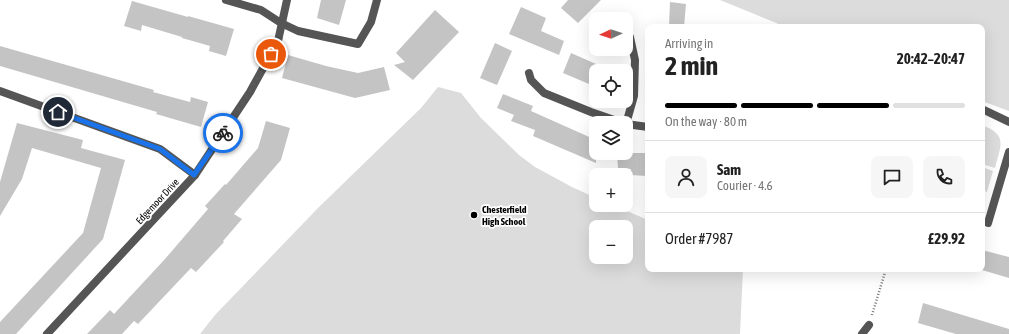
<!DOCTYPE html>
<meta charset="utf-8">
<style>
body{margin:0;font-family:"Asap Condensed",sans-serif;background:#f6f6f6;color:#222;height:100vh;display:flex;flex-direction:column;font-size:15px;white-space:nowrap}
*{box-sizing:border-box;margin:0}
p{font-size:13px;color:#767676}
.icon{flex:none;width:22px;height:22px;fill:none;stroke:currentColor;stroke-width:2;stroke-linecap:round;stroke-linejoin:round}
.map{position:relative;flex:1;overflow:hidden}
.panel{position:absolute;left:645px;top:24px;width:340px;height:248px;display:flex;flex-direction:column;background:#fff;border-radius:8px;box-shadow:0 4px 16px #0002}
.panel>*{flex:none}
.needle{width:26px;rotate:267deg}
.fabs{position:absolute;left:589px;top:12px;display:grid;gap:8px}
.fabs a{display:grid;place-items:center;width:44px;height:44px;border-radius:8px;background:#fff;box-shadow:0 4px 16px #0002;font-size:20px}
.pin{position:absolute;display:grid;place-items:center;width:34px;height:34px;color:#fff;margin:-17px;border:2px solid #fff;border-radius:50%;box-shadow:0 1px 4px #0007}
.courier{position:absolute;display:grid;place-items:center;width:40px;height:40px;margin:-20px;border:3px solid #1a73e8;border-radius:50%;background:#fff;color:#222;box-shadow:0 1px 5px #0007}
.head em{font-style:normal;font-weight:700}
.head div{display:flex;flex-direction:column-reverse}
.head{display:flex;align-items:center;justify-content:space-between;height:68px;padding:0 20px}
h1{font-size:26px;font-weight:700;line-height:30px}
.bar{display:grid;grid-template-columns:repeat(4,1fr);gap:6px 4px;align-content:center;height:48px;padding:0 20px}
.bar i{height:5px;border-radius:3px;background:#e0e0e0}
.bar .on{background:#000}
.bar p{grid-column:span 4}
.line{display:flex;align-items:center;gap:10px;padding:0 20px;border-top:1px solid #e0e0e0}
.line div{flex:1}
.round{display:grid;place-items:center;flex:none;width:42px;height:42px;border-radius:8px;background:#f6f6f6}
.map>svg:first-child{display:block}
</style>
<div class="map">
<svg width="1009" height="334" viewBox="0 0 1009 334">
<rect width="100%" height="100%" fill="#fff"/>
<g fill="#dcdcdc" fill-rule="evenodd">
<polygon points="720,0 1009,0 1009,111 982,101 982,27 786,27"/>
<path d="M438 87 461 93 481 118 519 155 535 167 572 187 596 198V205H613L648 220V269H743L740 334H200L215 315 318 208 421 108ZM596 227H626V257H596Z"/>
<path d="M982 125C1008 135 1001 145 995 168L982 164Z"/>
<polygon points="982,167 993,171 987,192 982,190"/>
</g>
<g fill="#c4c4c4">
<polygon points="321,0 346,0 339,25 317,18"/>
<polygon points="568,0 601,0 578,23 561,8"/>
<polygon points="132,1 188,17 188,16 234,29 226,56 209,51 210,46 182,38 182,37 142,25 141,31 124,26"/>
<polygon points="670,2 686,4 684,27 669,27"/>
<polygon points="521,7 546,18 541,31 564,41 559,55 509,34"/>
<polygon points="435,10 459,32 413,80 394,65 405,62 396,53"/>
<polygon points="495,43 512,51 497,85 480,78"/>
<polygon points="0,46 154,90 153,92 190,102 191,97 208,102 201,127 156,114 157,112 0,66"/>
<polygon points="571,53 596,64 596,87 563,73"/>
<polygon points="288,55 326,66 358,73 384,67 390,90 355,98 282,78"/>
<polygon points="503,94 533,106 531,111 596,140 596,163 533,136 535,130 511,121 514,115 497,108"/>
<polygon points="266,121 290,128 281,160 234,214 242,219 223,241 224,242 196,272 191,268 138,324 134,321 122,334 87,334 110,310 114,314 165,259 208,209 205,206 225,184 226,185 258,148"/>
<polygon points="17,123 83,140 81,148 125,160 103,239 16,334 0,334 0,322 83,233 101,168 32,148 22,179 0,216 0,182"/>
<polygon points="617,153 648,153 648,176 629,175 631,169 618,168"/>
<polygon points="982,250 1009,257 1009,278 982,270"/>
<polygon points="923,303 1009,329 1009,334 956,334 918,323"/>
</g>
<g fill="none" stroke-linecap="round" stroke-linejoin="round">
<polyline stroke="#777" stroke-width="2.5" stroke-dasharray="1 2" stroke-linecap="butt" points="872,315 886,269"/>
<polyline stroke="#555" stroke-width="8" points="862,334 869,325"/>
<g stroke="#555" stroke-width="8">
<polyline points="226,0 261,10 281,23 298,31 358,44 371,22 377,0"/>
<polyline points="626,32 630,37 635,60 634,96 626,124 648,127"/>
<polyline points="529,73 531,80 544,93 591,112 623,123"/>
<polyline points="0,91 160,149 195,175"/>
<polyline points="982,109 1009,122"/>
<polyline points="988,223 1009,152"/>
<polyline points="47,334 195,175 250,92 278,41 287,0"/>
</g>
</g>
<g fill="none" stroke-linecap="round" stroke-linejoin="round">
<polyline stroke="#595959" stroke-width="4" stroke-dasharray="0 7.2" points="223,133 250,92 271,54"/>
<polyline stroke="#1a73e8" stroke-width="5" points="58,112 160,149 194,175 223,133"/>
</g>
<circle fill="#000" stroke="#fff" stroke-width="1.5" cx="474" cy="215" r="4"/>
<g text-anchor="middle" stroke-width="3.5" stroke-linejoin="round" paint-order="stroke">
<g font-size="10" fill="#000" stroke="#fff">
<text transform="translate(157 201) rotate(-47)" y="4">Edgemoor Drive</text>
</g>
<g font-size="10" font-weight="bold" fill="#000" stroke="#fff" text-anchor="start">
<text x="482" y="213">Chesterfield<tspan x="482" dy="12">High School</tspan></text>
</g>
</g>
</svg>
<div class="fabs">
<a><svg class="needle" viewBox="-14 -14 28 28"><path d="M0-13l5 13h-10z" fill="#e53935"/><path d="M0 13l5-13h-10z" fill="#767676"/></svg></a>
<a><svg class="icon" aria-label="locate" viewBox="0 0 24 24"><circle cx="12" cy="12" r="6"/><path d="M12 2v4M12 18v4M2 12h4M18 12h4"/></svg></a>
<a><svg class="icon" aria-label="layers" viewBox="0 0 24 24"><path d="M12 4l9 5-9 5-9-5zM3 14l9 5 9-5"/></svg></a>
<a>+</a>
<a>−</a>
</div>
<div class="pin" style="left:271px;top:54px;background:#ea580c"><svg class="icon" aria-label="bag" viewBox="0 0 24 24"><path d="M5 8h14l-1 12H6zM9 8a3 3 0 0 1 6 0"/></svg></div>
<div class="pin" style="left:58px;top:112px;background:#1f2937"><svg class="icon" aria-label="home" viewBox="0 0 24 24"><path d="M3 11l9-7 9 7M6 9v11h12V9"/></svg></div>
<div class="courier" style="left:223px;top:133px"><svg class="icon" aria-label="bike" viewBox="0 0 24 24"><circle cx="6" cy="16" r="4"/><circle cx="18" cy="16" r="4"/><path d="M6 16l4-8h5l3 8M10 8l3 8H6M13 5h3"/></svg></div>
<section class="panel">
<div class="head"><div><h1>2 min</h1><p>Arriving in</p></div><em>20:42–20:47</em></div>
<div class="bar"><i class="on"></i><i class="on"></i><i class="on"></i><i></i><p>On the way · 80 m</p></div>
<div class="line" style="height:72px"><a class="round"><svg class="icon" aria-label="person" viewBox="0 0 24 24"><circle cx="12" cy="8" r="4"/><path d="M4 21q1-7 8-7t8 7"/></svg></a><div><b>Sam</b><p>Courier · 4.6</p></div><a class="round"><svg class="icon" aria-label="chat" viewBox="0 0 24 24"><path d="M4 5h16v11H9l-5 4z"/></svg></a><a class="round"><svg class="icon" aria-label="phone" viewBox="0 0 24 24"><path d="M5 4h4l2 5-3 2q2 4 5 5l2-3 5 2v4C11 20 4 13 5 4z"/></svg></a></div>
<div class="line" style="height:52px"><div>Order #7987</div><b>£29.92</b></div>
</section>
</div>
